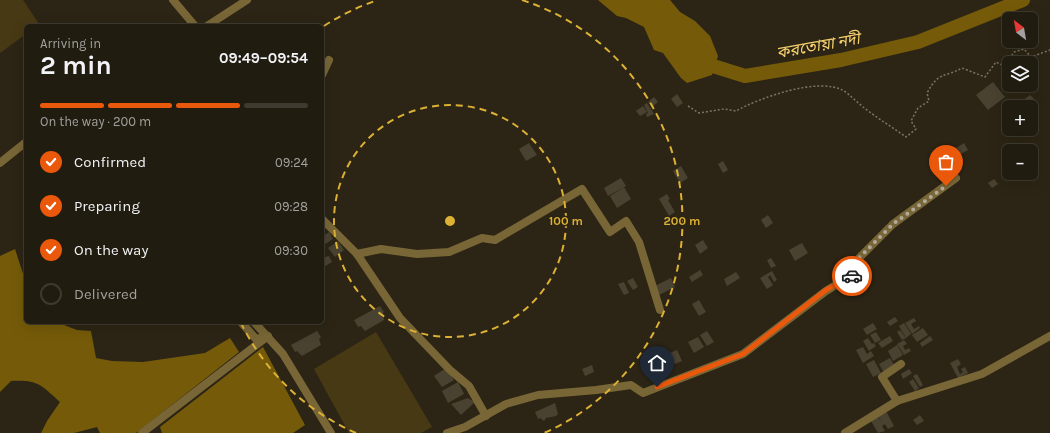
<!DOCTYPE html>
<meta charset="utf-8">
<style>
body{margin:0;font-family:Karla,"Noto Sans Bengali",sans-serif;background:#292519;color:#f1f3f6;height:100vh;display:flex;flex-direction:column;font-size:15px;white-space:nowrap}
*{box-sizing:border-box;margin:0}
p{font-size:13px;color:#a2a19f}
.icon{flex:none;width:22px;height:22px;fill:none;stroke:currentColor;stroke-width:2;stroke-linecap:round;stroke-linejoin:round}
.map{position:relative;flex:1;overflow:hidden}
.details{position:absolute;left:24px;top:24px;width:300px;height:300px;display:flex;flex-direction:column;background:#211c10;border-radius:6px;box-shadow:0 4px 16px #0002,0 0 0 1px #3e3a30}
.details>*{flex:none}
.needle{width:26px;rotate:329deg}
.fabs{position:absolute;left:1002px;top:12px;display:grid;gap:8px}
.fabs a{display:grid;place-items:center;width:36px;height:36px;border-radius:6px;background:#211c10;box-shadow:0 4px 16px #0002,0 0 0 1px #3e3a30;font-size:20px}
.pin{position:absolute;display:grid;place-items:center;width:34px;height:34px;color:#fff;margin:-41px -17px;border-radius:50% 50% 50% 0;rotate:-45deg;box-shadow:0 0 4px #0007}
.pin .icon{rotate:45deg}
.courier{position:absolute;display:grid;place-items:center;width:40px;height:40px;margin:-20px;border:3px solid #ea580c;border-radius:50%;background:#fff;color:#222;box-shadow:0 1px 5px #0007}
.headline em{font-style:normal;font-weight:700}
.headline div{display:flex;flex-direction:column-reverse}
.headline{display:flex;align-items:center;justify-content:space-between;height:68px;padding:0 16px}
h1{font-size:26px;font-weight:700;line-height:30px}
.bar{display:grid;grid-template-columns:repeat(4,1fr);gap:6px 4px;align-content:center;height:48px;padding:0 16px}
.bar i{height:5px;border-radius:3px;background:#3e3a30}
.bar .current{background:#ea580c}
.bar p{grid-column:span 4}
ol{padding:0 16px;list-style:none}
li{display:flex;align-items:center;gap:12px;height:44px}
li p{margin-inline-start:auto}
li .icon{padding:4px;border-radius:50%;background:#ea580c;color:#fff;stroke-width:4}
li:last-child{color:#a2a19f}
li i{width:22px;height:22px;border:2px solid #3e3a30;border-radius:50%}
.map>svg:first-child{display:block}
</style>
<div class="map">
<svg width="1050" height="433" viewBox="0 0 1050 433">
<rect width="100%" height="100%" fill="#2c2515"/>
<g fill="#473913">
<polygon points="0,0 23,0 39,24 37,26 26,26 26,34 0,53"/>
<polygon points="376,332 432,427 421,433 349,433 314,369"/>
</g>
<g fill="#755b09">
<polygon points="598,0 670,0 680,12 695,21 710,36 718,56 712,75 687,83 681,78 663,53 654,50 644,27 626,18 617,16"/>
<path d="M15 249 26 283V322H56L77 330 91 331 96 358 112 361 143 362 205 353 230 338 239 352 136 433H100L97 427 74 433H41L47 421 60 402C40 384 38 380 11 381L0 392V256Z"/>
<polygon points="263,347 305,425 293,433 162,433 160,427"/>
</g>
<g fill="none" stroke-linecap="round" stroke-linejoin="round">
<polyline stroke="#755b09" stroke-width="14" points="697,61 745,76 841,60 918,42 1023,0"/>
</g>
<g fill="#494231">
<polygon points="993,82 1005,97 988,110 976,95"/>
<polygon points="677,94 683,103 677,107 671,99"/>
<polygon points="1030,95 1035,100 1026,107 1014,107"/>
<polygon points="654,97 658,102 652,107 648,102"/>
<polygon points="647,103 654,114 647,117 646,114 648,113 644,105"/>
<polygon points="643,106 647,112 640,116 636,111"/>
<polygon points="529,143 537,155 526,161 519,149"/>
<polygon points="964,143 968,150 957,156 953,150"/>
<polygon points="723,161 728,170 723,173 718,164"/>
<polygon points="681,166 688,178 680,183 673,171"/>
<polygon points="621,178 626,186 608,196 604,188"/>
<polygon points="994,179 998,184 992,188 988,183"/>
<polygon points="624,187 631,199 617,208 610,196"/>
<polygon points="667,194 670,199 668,200 675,212 669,216 659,199"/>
<polygon points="768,215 773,223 766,228 761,220"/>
<polygon points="329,232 333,239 322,246 322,237"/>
<polygon points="703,240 708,248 700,254 695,245"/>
<polygon points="338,241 344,250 335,257 328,248"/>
<polygon points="802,243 808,253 795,261 789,250"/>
<polygon points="329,256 332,262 322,268 322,258"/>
<polygon points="771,258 776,266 771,268 767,260"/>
<polygon points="700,270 703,275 692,282 689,277"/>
<polygon points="772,271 777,280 774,282 770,275 768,277 773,285 767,289 760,278"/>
<polygon points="736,272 740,278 727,286 724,279"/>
<polygon points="633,278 638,287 633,290 627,281"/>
<polygon points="671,278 675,287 659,295 655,286"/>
<polygon points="624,282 629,293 624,295 618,284"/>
<polygon points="699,300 706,312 699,316 692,304"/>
<polygon points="380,306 384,312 383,313 384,320 365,331 361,326 358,327 354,320"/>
<polygon points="895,317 898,321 890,326 887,322"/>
<polygon points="914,318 916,321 911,324 914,329 919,326 920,328 912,334 905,323"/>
<polygon points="873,323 877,329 867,335 863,329"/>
<polygon points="904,323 911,334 906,338 899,326"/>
<polygon points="923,328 928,335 917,342 912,335"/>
<polygon points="900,330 906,338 902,340 897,332"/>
<polygon points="317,331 321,337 319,339 321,345 302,356 297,351 295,352 291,345"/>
<polygon points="707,331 714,342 707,346 700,335"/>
<polygon points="876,332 881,340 875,343 870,335"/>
<polygon points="890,336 893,341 882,348 878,343"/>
<polygon points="930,336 933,340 922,347 920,343"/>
<polygon points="698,337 704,347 694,353 688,342"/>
<polygon points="868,338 872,344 874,343 876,346 869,351 863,341"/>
<polygon points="904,340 907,344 903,346 905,350 909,348 911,351 904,355 897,344"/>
<polygon points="897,345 903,355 893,361 888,351"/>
<polygon points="863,347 867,354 871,351 874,356 863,363 856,350"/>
<polygon points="677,350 682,361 675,364 670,353"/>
<polygon points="890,358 895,367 884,373 879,364"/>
<polygon points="958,359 961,364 957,367 960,374 963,372 961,369 965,367 968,373 958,378 950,363"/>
<polygon points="874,360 881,373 873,377 866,364"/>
<polygon points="592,365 594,372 585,376 582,369"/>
<polygon points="446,368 454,380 442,387 434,376"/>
<polygon points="909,369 912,373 903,379 901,374"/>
<polygon points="917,374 923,385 920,387 913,376"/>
<polygon points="913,379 919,388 915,391 909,382"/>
<polygon points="458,382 464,394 448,403 442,391"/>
<polygon points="468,398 475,402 461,415 451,404"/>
<polygon points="555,403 558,414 556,416 546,418 544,421 540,418 538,419 535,412"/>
<polygon points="886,411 894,426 888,429 885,424 882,426 885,431 878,433 871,421 878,417 882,423 878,416"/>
<polygon points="920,415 924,421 917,425 913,420"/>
</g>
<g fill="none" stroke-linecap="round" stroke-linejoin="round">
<path stroke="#7a7567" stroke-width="1.5" stroke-dasharray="2 2" stroke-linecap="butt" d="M688 106 699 113 724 109 736 111C759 98 820 76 844 91 851 96 857 102 863 107 877 118 892 127 906 137L916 129 911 121 918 108 929 101 927 93C939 71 944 78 962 68L985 77 996 62 1002 65 1007 63 1014 52 1024 49 1031 57 1050 50"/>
<g stroke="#786636" stroke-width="8">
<polyline points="173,0 195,26"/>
<polyline points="207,26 247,0"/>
<polyline points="322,75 329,60"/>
<polyline points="0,163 26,142"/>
<polyline points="322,219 357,254 400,318 450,370 469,386 486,416"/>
<polyline points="357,254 381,249 417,254 449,252 482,238 495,240 582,189 610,232 626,221 639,242 660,310"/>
<polyline points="241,322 256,339 265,337"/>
<polyline points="254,322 283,354 331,433"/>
<polyline points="897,401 882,377 901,364"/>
<polyline points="142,433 268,336"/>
<polyline points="447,433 465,427 506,404 538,395 596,390 631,385 643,393 743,354 826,291 857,272 860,267 859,258 893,224 956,178"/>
<polyline points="845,433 897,401 982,374 1050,336"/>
</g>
</g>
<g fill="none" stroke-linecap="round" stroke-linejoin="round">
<path stroke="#afaa9e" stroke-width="4" stroke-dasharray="0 7.2" d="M852 276C860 271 859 267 859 258L893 224 946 186"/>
<polyline stroke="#ea580c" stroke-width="5" points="657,387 743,354 826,290 852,276"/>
</g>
<g fill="none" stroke="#ddb133" stroke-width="2" stroke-dasharray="7 5">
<circle cx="450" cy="221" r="116"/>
<path d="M356 433A232 232 0 0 1 241 323M324 26A232 232 0 0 1 378 0M522 0A232 232 0 0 1 544 433"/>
</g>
<g text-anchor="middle" stroke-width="3" stroke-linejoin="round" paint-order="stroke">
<g font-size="16" font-style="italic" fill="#f7d16e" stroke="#2c2515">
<text transform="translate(818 45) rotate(-10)" y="6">করতোয়া নদী</text>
</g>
</g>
<circle cx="450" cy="221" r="6" fill="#ddb133" stroke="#2c2515" stroke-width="2"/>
<g font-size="12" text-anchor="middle" font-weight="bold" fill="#ddb133" stroke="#2c2515" stroke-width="3" stroke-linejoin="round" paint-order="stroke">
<text x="566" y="225">100 m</text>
<text x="682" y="225">200 m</text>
</g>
</svg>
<div class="fabs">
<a><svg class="needle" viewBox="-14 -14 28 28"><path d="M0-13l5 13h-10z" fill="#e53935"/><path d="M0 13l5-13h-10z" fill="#a2a19f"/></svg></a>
<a><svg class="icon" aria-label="layers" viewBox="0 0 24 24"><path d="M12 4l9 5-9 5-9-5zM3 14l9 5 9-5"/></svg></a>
<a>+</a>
<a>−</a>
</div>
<div class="pin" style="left:946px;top:186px;background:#ea580c"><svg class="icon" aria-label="bag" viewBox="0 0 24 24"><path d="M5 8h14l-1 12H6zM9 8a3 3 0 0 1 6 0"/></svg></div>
<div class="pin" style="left:657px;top:387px;background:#1f2937"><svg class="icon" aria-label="home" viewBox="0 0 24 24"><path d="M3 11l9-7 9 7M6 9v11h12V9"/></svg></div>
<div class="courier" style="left:852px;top:276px"><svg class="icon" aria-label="car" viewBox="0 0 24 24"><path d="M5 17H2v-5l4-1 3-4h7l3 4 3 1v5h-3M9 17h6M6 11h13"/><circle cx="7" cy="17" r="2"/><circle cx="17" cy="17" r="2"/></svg></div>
<section class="details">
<div class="headline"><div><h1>2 min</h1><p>Arriving in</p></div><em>09:49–09:54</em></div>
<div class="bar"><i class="current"></i><i class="current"></i><i class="current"></i><i></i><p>On the way · 200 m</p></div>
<ol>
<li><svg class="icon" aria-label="check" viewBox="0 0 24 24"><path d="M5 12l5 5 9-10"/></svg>Confirmed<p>09:24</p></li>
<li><svg class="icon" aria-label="check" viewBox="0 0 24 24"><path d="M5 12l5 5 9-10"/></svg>Preparing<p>09:28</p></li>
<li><svg class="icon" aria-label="check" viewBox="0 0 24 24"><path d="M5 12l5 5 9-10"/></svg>On the way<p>09:30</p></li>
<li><i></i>Delivered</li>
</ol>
</section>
</div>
